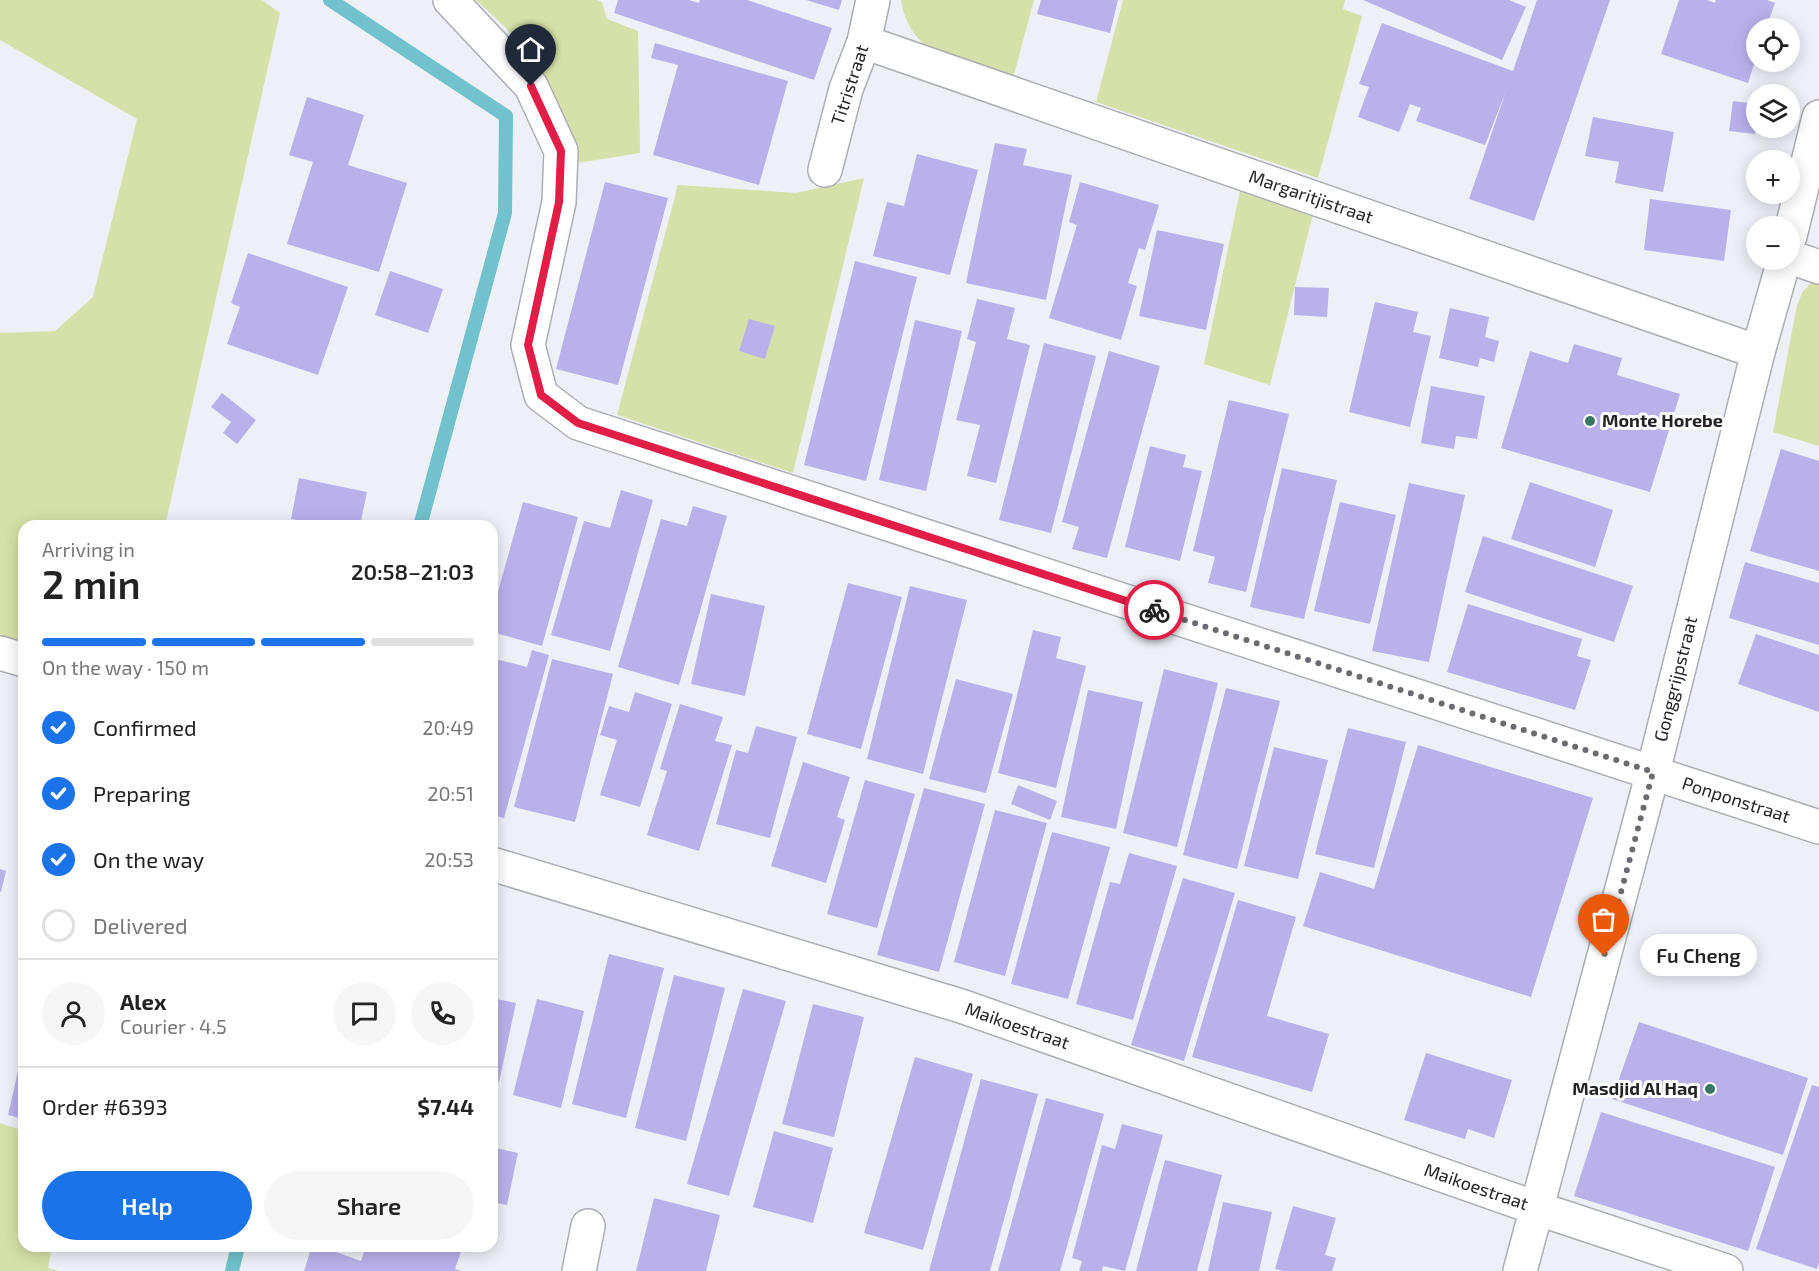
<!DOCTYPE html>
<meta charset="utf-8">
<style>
body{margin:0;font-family:"Exo 2",sans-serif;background:#f6f6f6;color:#222;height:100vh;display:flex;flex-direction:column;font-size:22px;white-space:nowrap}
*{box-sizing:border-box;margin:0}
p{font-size:20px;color:#767676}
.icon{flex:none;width:33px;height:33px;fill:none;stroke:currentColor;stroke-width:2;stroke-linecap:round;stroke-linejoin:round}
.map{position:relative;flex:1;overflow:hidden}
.drawer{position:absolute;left:18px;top:520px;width:480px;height:732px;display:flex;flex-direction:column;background:#fff;border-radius:18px;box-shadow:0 3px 15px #0003}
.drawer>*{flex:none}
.controls{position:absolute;left:1746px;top:18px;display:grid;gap:12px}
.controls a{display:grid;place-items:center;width:54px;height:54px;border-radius:50%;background:#fff;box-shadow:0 3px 15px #0003;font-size:30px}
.pin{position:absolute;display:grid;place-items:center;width:51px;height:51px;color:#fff;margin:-62px -26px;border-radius:50% 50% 50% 0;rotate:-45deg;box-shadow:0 0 6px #0007}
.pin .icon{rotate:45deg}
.courier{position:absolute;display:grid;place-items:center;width:60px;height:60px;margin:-30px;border:4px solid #e11d48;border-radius:50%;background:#fff;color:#222;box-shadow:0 2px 8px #0007}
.bubble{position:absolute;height:42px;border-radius:21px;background:#fff;box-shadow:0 3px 15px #0003;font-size:20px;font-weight:600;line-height:42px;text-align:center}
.head em{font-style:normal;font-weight:600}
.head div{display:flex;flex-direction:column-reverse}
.head{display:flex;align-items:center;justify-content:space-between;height:102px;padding:0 24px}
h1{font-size:39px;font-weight:600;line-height:45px}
.bar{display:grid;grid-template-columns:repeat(4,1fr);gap:9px 6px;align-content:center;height:72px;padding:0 24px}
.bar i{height:8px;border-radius:4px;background:#e0e0e0}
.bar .current{background:#1a73e8}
.bar p{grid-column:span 4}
.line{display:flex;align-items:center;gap:15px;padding:0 24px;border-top:2px solid #e0e0e0}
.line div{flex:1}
.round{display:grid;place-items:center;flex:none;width:63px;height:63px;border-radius:32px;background:#f6f6f6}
ol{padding:0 24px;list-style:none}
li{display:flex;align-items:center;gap:18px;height:66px}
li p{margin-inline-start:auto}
li .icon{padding:6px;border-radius:50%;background:#1a73e8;color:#fff;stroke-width:4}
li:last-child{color:#767676}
li i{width:33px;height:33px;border:3px solid #e0e0e0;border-radius:50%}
.button{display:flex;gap:12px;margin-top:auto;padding:12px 24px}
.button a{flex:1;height:69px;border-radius:36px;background:#1a73e8;color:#fff;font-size:24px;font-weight:600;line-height:69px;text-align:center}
.button a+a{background:#f6f6f6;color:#222}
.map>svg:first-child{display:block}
</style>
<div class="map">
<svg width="1819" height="1271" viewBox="0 0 1819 1271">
<rect width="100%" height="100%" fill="#edf0f7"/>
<g fill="#d5e1a8">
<polygon points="0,0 262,0 280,13 165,526 24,526 24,657 0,649 0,333 55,331 93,297 137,119 0,40"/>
<polygon points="476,0 597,0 602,2 607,19 638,31 640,153 577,163 569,136 540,70 505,27"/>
<path d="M901 0H1034L1013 78C966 65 910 59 901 0Z"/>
<polygon points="1123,0 1345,0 1343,9 1362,16 1318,178 1096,102"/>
<polygon points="864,178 793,473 617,415 678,185 796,193"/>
<polygon points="1241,186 1314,210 1270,385 1204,364"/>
<polygon points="1812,282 1819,282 1819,446 1773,432 1797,305 1803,291"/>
<polygon points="0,1123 24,1131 24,1246 52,1247 48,1268 58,1271 0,1271"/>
</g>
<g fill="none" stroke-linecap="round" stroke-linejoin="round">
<g stroke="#71c2cd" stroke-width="14">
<polyline points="330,0 506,116 505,213 420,526"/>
<polyline points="232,1271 238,1246"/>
</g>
</g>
<g fill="#bab1eb">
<polygon points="618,0 689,0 699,3 700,0 747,0 832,28 814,80 614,13"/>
<polygon points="806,0 842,0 839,10"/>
<polygon points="1041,0 1118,0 1110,33 1037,14"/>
<polygon points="1363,0 1509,0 1526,7 1502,60"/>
<polygon points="1537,0 1610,0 1534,221 1469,199 1506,91 1485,145 1416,121 1421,108 1410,104 1399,132 1358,117 1369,87 1359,84 1382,23 1513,71"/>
<polygon points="1679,0 1707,0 1715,3 1716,0 1767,0 1775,3 1766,28 1756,28 1756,58 1748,83 1661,54"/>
<polygon points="655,43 788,81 759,185 653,155 678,65 651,58"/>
<polygon points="307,97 364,115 348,165 407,183 379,272 287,244 313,162 289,155"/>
<polygon points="1733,101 1756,104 1755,134 1729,131"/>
<polygon points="1593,117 1674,132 1663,192 1615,183 1619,162 1585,156"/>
<polygon points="995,143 1027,149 1023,165 1072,175 1046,300 966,283"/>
<polygon points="917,154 978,170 950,275 873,256 887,202 904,206"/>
<polygon points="605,182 668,198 618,385 556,369"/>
<polygon points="1080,182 1159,205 1145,250 1139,248 1128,283 1137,286 1121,340 1049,318 1077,225 1069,222"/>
<polygon points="1650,199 1731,210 1724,261 1644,250"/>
<polygon points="1157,230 1224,244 1206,330 1139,316"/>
<polygon points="248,253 348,287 318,375 227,344 240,307 231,303"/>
<polygon points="855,261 917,277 866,481 804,465"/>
<polygon points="390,271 443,289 428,333 375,315"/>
<polygon points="1295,287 1329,288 1327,317 1294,315"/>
<polygon points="977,299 1015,308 1007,339 1030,345 996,483 967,476 980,425 956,420 976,342 967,339"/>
<polygon points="1375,302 1418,312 1413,332 1431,336 1410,427 1349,412"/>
<polygon points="1450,308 1489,317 1485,337 1499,341 1494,362 1480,358 1478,367 1439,358"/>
<polygon points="749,319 775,326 765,359 739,351"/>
<polygon points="915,320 962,331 926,491 879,480"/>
<polygon points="1044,343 1096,356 1051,533 999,520"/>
<polygon points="1574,344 1622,358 1617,375 1680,394 1650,492 1501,448 1530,351 1568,363"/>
<polygon points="1109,351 1160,366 1107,558 1072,549 1079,527 1062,522"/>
<polygon points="1431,386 1485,396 1477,439 1456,436 1454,449 1421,443"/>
<polygon points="222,393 256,420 237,444 223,433 231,422 211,407"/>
<polygon points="1229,400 1289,414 1246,592 1208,583 1215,557 1193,551"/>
<polygon points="1150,446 1186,455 1183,467 1202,471 1180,561 1125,547"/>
<polygon points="1781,449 1819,461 1819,571 1750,551"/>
<polygon points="1282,468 1337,480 1304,619 1250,607"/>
<polygon points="299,478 367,492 360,526 329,526 291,519"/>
<polygon points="1530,482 1613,510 1595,567 1511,539"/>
<polygon points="1409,483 1465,495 1429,662 1372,651"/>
<polygon points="621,490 653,500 610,651 551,635 584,521 610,528"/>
<polygon points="523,502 578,517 542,646 492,632 492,613"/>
<polygon points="1340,502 1396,515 1370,624 1314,611"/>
<polygon points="693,506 727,516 679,685 618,667 661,519 687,526"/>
<polygon points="1483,536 1633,586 1614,642 1465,592"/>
<polygon points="1745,562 1819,583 1819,645 1729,618"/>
<polygon points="848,583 902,597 861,749 807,734"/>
<polygon points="910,586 967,600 923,774 867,759"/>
<polygon points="711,594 765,606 745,696 691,684"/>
<polygon points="1468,604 1582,639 1577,656 1591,660 1575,710 1447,672"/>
<polygon points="1033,630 1061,637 1056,658 1086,666 1056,788 998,773"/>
<polygon points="1756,634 1819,655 1819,712 1738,684"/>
<polygon points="532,650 549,655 504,818 492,815 492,658 527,667"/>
<polygon points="552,659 613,674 575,822 514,807"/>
<polygon points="1164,669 1218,683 1177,847 1123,833"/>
<polygon points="956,679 1013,694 986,793 929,779"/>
<polygon points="1226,688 1280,701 1237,869 1183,855"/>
<polygon points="1088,690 1143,702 1116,829 1061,817"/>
<polygon points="635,692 672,704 640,807 600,795 617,740 600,735 609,706 629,712"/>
<polygon points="680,704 723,717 715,741 732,745 699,851 647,835 667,771 660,769"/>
<polygon points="756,726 797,737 770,838 716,824 736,750 748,753"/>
<polygon points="1348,728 1406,742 1374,868 1315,854"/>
<polygon points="1418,745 1593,798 1531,997 1303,926 1320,872 1374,889"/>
<polygon points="1274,747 1328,760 1298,879 1244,866"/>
<polygon points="803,762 850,777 837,817 845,820 826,883 771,866"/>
<polygon points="865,780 915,794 877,928 827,914"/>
<polygon points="1018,785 1057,801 1050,820 1011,804"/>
<polygon points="924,788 985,804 939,972 877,955"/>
<polygon points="995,810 1047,823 1005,976 954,962"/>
<polygon points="1052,832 1110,847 1068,999 1011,984"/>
<polygon points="1129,853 1177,866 1133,1020 1076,1004 1110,882 1120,884"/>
<polygon points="0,869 6,871 1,892 0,891"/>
<polygon points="1183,878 1235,893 1184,1061 1131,1045"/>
<polygon points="1238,900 1296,917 1267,1016 1329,1034 1312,1092 1192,1057"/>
<polygon points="609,954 664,968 626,1118 572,1104"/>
<polygon points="674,975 725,988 686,1141 635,1128"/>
<polygon points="743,989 786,1001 729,1196 687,1184"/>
<polygon points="492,998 516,1003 499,1082 492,1080"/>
<polygon points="537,999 584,1011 561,1108 513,1095"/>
<polygon points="813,1004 864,1017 834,1137 782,1124"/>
<polygon points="1639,1022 1808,1078 1783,1155 1612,1099"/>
<polygon points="23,1049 24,1049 24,1119 8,1115"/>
<polygon points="1426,1053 1512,1080 1494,1138 1468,1129 1465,1139 1404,1120"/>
<polygon points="915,1057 973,1074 923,1250 864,1233"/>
<polygon points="981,1079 1038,1094 990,1271 929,1271"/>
<polygon points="1812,1085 1819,1087 1819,1263 1817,1269 1756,1249"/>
<polygon points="1046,1098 1104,1114 1060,1271 998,1271"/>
<polygon points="1601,1112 1775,1167 1748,1251 1574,1196"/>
<polygon points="1122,1124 1163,1135 1125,1271 1103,1266 1102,1271 1079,1271 1082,1261 1072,1258 1102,1145 1115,1149"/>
<polygon points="774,1131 833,1148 813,1223 753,1207"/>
<polygon points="492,1147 518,1153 507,1205 492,1202"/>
<polygon points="1165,1160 1222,1175 1197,1271 1136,1271"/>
<polygon points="654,1198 720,1215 706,1271 636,1271"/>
<polygon points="1223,1202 1272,1212 1259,1271 1208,1271"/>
<polygon points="1293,1206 1336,1218 1325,1255 1336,1258 1332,1271 1284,1271 1275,1269"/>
<polygon points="312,1246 319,1246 361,1261 366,1246 463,1246 455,1269 461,1271 304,1271"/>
</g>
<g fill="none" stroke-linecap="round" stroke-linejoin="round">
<defs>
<g id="minor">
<polyline points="450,0 531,86 561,151 559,202 528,345 541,395 578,423 1819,827"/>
<polyline points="864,42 1758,352"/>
<polyline points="825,170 846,89 864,42 873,0"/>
<polyline points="1790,236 1819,117"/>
<polyline points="1790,257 1819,267"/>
<polyline points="0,653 24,660"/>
<polyline points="492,864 961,1006 1536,1208 1726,1271"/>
<polyline points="579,1271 588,1226"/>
<polyline points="1520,1271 1653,772 1758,352 1784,260"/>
</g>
</defs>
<use href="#minor" stroke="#abaeb5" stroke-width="36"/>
<use href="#minor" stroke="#fff" stroke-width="33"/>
</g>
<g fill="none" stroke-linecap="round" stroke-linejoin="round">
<polyline stroke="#6a6b70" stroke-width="6" stroke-dasharray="0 10.8" points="1154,610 1653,772 1604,956"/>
<polyline stroke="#e11d48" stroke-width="8" points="531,86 561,151 559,202 528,345 541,395 578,423 1154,610"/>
</g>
<g fill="#397763" stroke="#fff" stroke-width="2">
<circle cx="1590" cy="421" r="6"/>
<circle cx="1710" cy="1089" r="6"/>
</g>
<g text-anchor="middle" stroke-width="6" stroke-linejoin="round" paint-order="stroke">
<g font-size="18" fill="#242427" stroke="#fff">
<text transform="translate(850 85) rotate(-72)" y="6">Titristraat</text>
<text transform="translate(1311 197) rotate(19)" y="6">Margaritjistraat</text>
<text transform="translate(1676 679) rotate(-76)" y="6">Gonggrijpstraat</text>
<text transform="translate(1736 800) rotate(18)" y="6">Ponponstraat</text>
<text transform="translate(1017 1026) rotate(19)" y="6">Maikoestraat</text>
<text transform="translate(1476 1187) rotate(19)" y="6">Maikoestraat</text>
</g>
<g font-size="18" font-weight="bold" fill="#242427" stroke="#fff" text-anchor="start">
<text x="1602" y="427">Monte Horebe</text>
<text x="1698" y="1095" text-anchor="end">Masdjid Al Haq</text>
</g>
</g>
</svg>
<div class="controls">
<a><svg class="icon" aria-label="locate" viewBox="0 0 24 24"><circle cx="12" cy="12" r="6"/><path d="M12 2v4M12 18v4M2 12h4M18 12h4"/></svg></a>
<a><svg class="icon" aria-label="layers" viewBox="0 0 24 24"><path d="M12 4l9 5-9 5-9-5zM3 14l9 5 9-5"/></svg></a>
<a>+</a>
<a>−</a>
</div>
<div class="pin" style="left:1604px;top:956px;background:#ea580c"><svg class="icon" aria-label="bag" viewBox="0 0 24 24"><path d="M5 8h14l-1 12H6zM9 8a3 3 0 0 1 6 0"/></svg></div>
<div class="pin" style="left:531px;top:86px;background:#1f2937"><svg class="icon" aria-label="home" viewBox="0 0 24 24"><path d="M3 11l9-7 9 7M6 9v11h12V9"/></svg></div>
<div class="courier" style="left:1154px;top:610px"><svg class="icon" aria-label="bike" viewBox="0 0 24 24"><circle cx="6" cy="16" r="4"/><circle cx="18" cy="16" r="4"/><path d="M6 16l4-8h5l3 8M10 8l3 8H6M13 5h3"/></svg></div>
<div class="bubble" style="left:1640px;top:934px;width:117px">Fu Cheng</div>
<section class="drawer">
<div class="head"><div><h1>2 min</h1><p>Arriving in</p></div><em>20:58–21:03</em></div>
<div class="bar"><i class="current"></i><i class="current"></i><i class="current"></i><i></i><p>On the way · 150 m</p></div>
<ol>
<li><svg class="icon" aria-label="check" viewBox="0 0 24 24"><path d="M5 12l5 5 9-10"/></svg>Confirmed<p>20:49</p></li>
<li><svg class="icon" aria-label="check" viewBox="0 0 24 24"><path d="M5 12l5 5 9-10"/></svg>Preparing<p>20:51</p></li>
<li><svg class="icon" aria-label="check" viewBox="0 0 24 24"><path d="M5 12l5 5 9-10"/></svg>On the way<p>20:53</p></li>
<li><i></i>Delivered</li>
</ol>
<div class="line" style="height:108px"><a class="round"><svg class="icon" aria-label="person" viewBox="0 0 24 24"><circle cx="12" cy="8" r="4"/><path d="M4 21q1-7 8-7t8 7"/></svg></a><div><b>Alex</b><p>Courier · 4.5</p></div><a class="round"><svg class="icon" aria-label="chat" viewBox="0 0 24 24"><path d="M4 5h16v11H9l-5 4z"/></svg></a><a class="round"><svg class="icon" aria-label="phone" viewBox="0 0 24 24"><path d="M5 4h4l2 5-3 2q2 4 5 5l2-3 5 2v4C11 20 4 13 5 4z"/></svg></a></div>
<div class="line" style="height:78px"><div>Order #6393</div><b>$7.44</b></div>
<div class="button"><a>Help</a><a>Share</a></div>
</section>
</div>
